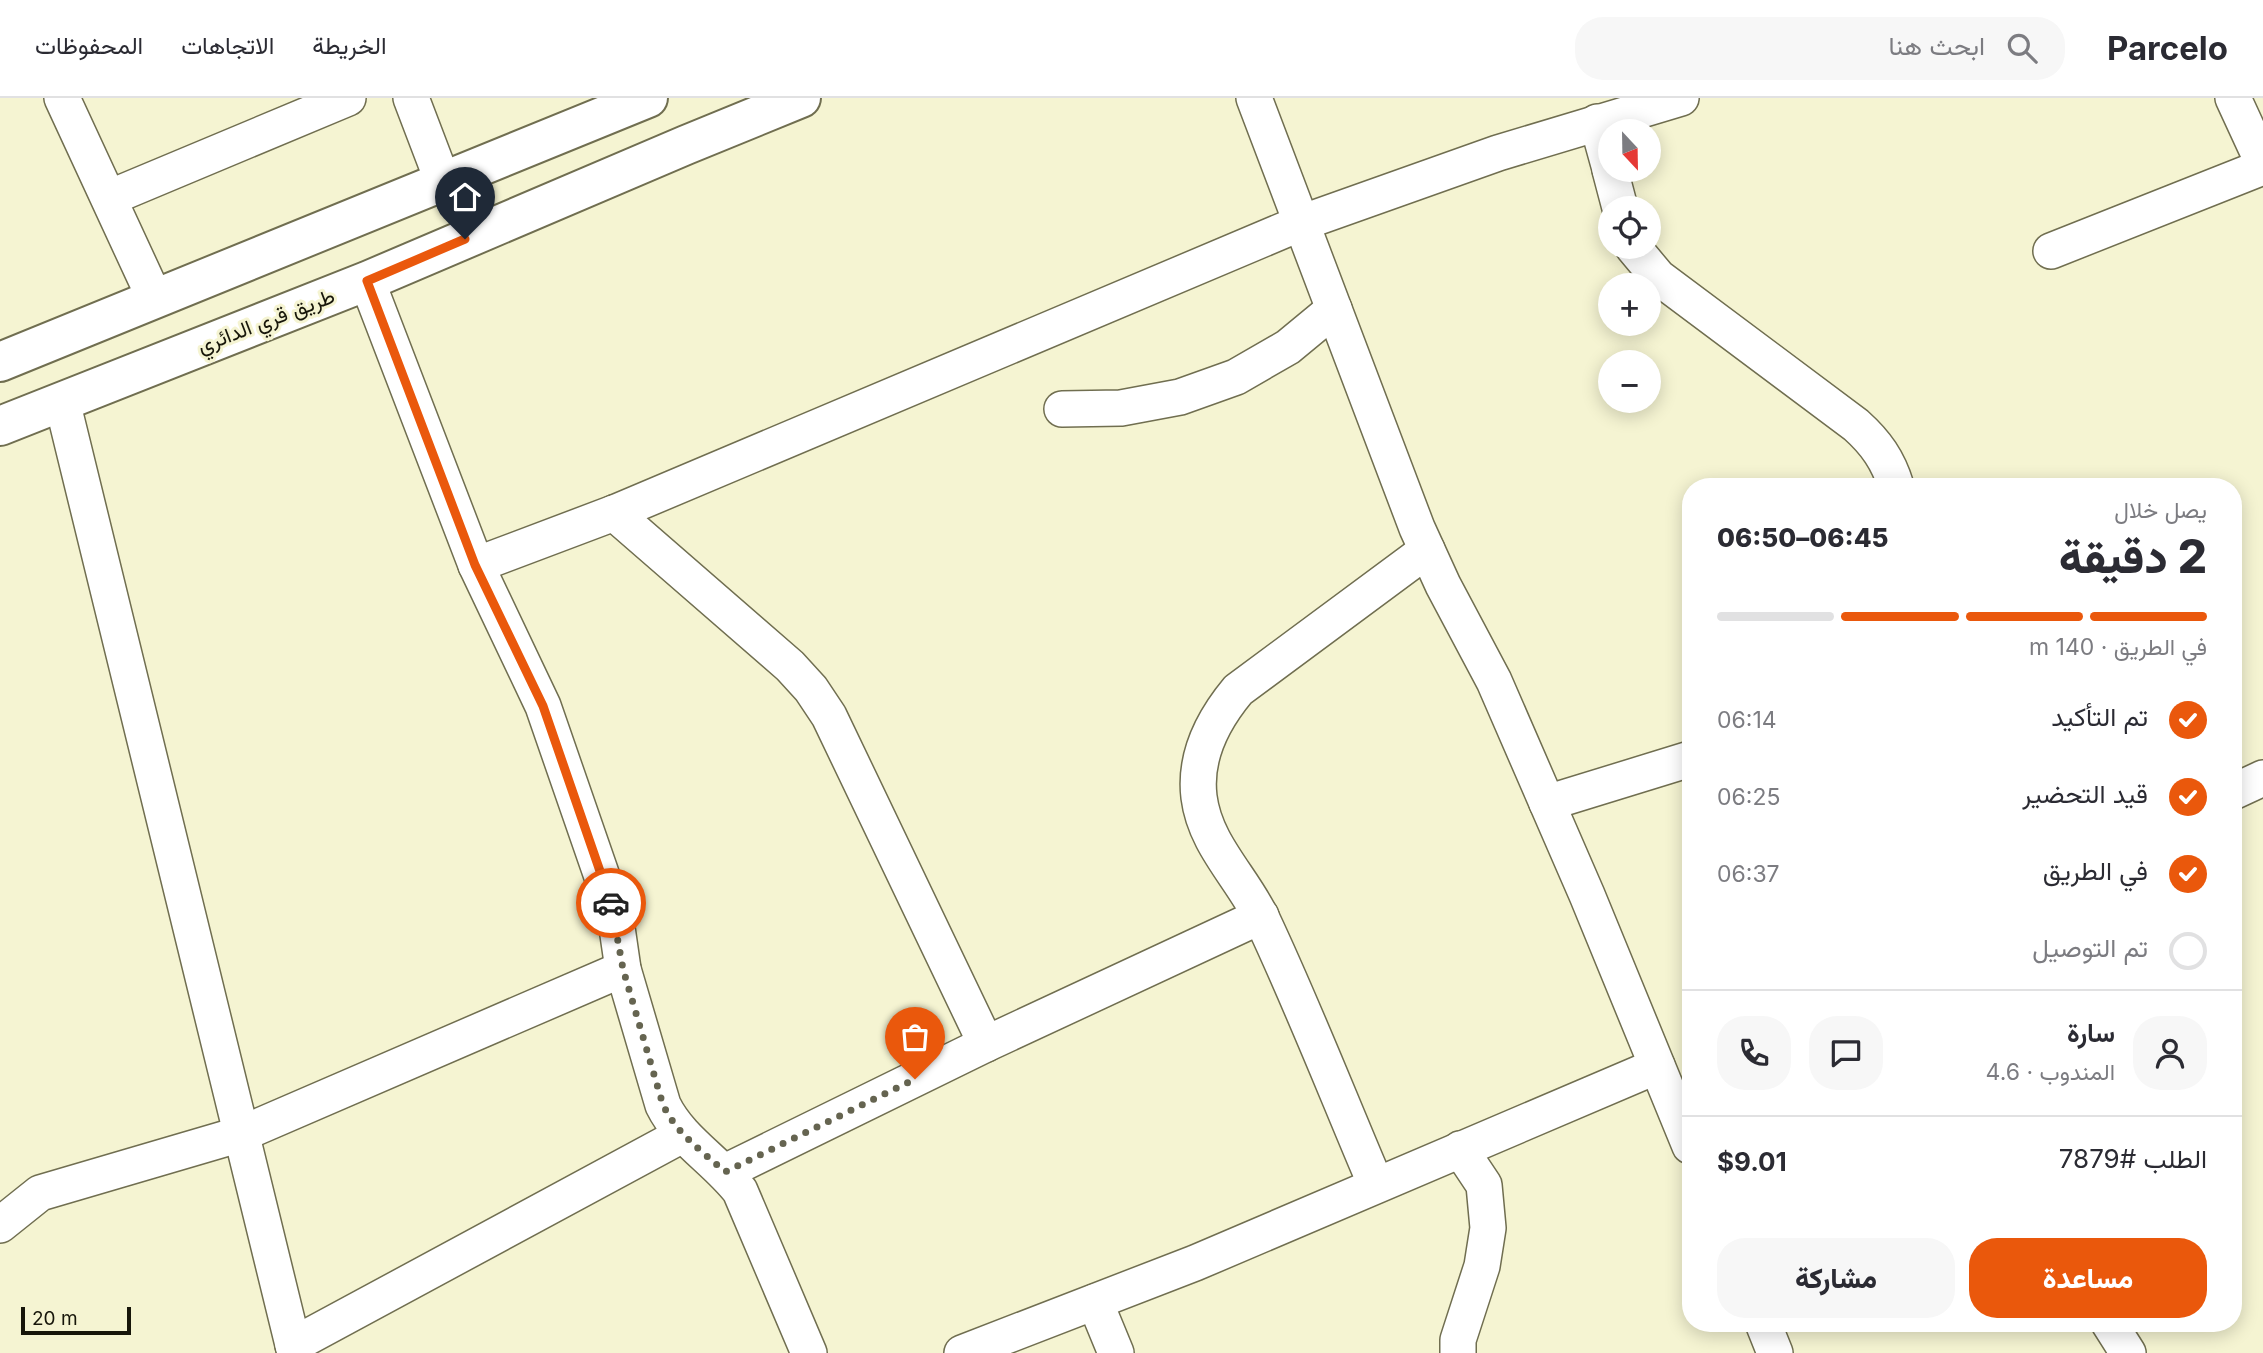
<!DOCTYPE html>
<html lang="ar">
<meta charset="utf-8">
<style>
body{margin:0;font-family:Inter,Vazirmatn,sans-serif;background:#f7f7f7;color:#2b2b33;direction:rtl;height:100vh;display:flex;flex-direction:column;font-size:26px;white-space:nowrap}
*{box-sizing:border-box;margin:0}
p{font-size:23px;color:#7c7c81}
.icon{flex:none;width:38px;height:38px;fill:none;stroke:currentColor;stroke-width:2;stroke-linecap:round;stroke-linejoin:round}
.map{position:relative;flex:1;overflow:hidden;direction:ltr}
.panel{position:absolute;left:1682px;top:380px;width:560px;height:854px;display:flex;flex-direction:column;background:#fff;border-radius:28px;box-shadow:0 4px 18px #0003;direction:rtl}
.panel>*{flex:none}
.needle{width:46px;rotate:158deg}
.fabs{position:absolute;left:1598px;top:21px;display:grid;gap:14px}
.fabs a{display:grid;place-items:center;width:63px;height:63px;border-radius:50%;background:#fff;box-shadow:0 4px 18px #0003;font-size:35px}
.scale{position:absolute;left:21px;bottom:18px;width:110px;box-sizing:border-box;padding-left:7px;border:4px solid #17160a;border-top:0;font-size:19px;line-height:24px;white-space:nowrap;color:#17160a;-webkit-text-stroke:5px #f5f4d2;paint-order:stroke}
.pin{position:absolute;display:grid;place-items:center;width:60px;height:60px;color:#fff;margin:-72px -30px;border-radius:50% 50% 50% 0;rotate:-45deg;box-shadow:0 0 7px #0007}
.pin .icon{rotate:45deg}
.courier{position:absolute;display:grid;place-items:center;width:70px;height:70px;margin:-35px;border:5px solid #ea580c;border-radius:50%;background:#fff;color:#222;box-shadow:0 2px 9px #0007}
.headline em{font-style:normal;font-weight:800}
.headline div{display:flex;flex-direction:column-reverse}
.headline{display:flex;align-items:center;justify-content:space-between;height:119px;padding:0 35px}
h1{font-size:46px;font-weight:800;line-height:52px}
.bar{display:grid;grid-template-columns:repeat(4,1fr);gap:10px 7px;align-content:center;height:84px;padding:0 35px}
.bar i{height:9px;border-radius:5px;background:#e1e1e2}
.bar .on{background:#ea580c}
.bar p{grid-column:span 4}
.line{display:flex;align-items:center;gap:18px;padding:0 35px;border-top:2px solid #e1e1e2}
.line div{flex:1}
.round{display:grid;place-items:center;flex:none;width:74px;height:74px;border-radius:28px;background:#f7f7f7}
ol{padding:0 35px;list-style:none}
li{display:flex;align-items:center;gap:21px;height:77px}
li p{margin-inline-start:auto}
li .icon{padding:7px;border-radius:50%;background:#ea580c;color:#fff;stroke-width:4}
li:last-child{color:#7c7c81}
li i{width:38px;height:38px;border:4px solid #e1e1e2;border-radius:50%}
.primary-button{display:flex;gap:14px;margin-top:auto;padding:14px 35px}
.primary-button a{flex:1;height:80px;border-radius:28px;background:#ea580c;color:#fff;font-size:28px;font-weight:800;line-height:80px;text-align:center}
.primary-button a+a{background:#f7f7f7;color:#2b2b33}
header{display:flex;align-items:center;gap:42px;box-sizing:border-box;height:98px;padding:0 35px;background:#fff;border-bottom:2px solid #e1e1e2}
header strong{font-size:33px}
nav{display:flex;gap:38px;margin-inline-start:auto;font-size:24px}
.search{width:490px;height:63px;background:#f7f7f7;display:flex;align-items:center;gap:18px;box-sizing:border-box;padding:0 24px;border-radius:28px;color:#7c7c81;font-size:26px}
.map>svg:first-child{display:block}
</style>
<header>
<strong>Parcelo</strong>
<div class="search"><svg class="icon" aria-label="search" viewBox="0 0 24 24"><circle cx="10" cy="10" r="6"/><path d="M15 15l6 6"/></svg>ابحث هنا</div>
<nav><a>الخريطة</a><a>الاتجاهات</a><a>المحفوظات</a></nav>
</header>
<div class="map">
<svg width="2263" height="1255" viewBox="0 0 2263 1255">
<rect width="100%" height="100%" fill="#f5f4d2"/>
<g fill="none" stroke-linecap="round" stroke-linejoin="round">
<defs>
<g id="minor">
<polyline points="62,0 155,201"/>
<polyline points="411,0 443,84"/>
<polyline points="1254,0 1417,430 1443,487 1494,583 1587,797 1690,1048"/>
<polyline points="2233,0 2263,65"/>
<polyline points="1597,24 1610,71"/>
<polyline points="1610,72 1620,110"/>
<polyline points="109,100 348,0"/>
<path d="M1633 149 1658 179 1856 327C1876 345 1888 362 1896 388"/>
<polyline points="2051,153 2263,69"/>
<path d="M367 183 476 467 543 608 615 816 623 871 663 1007C680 1042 716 1062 740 1093L809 1255"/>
<polyline points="62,303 295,1255"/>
<polyline points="1062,311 1121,310 1180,299 1236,279 1288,249 1334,211"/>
<polyline points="614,415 790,568 811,591 829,618 986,946"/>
<polyline points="476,467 614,415 1301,125 1498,55 1681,0"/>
<polyline points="2233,694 2263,680"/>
<polyline points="1547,705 1690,661"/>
<polyline points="725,1074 986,946 1261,818"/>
<path d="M1376 1087C1338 998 1303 908 1262 821 1242 779 1205 747 1199 699 1194 658 1213 622 1238 592L1427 452"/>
<polyline points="0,1127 40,1095 241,1036 623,871"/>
<polyline points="1095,1204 1116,1255"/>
<polyline points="1763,1225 1775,1255"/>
<polyline points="2109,1225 2128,1255"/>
<polyline points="293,1247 682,1037"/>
<polyline points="962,1255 1195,1165 1657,968"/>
<polyline points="1458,1255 1458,1242 1482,1168 1488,1130 1484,1087 1460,1051"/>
</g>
<g id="trunk">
<polyline points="0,264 648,0"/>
<polyline points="0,328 367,183 686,47 801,0"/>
</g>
</defs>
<use href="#minor" stroke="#706e50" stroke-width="38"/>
<use href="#trunk" stroke="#706e50" stroke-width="42"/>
<use href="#minor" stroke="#fff" stroke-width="35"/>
<use href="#trunk" stroke="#fff" stroke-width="38"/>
</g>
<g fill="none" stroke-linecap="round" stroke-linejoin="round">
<path stroke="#656450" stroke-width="7" stroke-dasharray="0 12.6" d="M611 805 623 871 663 1007C678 1037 701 1052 725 1074L915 981"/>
<polyline stroke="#ea580c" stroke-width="9" points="465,141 367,183 475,467 543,608 611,805"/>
</g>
<g text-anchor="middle" stroke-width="6" stroke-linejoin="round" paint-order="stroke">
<g font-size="21" fill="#17160a" stroke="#f5f4d2">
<text transform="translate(266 223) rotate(-21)" y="7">طريق قري الدائري</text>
</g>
</g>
</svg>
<div class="fabs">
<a><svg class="needle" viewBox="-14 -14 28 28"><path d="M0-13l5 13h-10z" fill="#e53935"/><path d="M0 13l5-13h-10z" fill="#7c7c81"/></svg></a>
<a><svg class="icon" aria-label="locate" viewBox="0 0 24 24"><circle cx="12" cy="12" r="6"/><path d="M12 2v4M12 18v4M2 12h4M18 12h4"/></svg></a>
<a>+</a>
<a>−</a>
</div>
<div class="scale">20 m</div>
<div class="pin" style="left:915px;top:981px;background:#ea580c"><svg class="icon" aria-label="bag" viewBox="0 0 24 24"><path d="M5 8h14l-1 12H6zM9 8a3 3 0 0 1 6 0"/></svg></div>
<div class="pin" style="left:465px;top:141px;background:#1f2937"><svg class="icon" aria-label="home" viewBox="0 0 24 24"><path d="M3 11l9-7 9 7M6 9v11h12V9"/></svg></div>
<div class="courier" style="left:611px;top:805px"><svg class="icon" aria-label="car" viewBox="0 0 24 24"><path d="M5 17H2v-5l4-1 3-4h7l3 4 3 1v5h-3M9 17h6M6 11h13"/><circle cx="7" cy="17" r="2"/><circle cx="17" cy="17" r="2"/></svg></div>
<section class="panel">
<div class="headline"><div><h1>2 دقيقة</h1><p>يصل خلال</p></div><em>06:45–06:50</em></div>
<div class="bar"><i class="on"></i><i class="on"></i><i class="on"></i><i></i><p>في الطريق · 140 m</p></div>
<ol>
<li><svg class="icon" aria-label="check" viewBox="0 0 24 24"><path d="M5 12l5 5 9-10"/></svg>تم التأكيد<p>06:14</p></li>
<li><svg class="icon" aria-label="check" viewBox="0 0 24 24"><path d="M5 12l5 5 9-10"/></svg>قيد التحضير<p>06:25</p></li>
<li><svg class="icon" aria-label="check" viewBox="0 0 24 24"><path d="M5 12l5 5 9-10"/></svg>في الطريق<p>06:37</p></li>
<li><i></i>تم التوصيل</li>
</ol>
<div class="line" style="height:126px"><a class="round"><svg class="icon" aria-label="person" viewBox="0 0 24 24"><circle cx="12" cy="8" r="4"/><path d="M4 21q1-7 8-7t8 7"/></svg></a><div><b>سارة</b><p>المندوب · 4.6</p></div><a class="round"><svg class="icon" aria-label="chat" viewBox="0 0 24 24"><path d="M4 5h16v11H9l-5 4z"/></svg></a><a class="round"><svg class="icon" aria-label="phone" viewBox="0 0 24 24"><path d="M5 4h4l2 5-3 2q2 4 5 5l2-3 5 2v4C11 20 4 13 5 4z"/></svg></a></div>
<div class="line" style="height:91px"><div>الطلب #7879</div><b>$9.01</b></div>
<div class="primary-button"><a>مساعدة</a><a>مشاركة</a></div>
</section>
</div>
